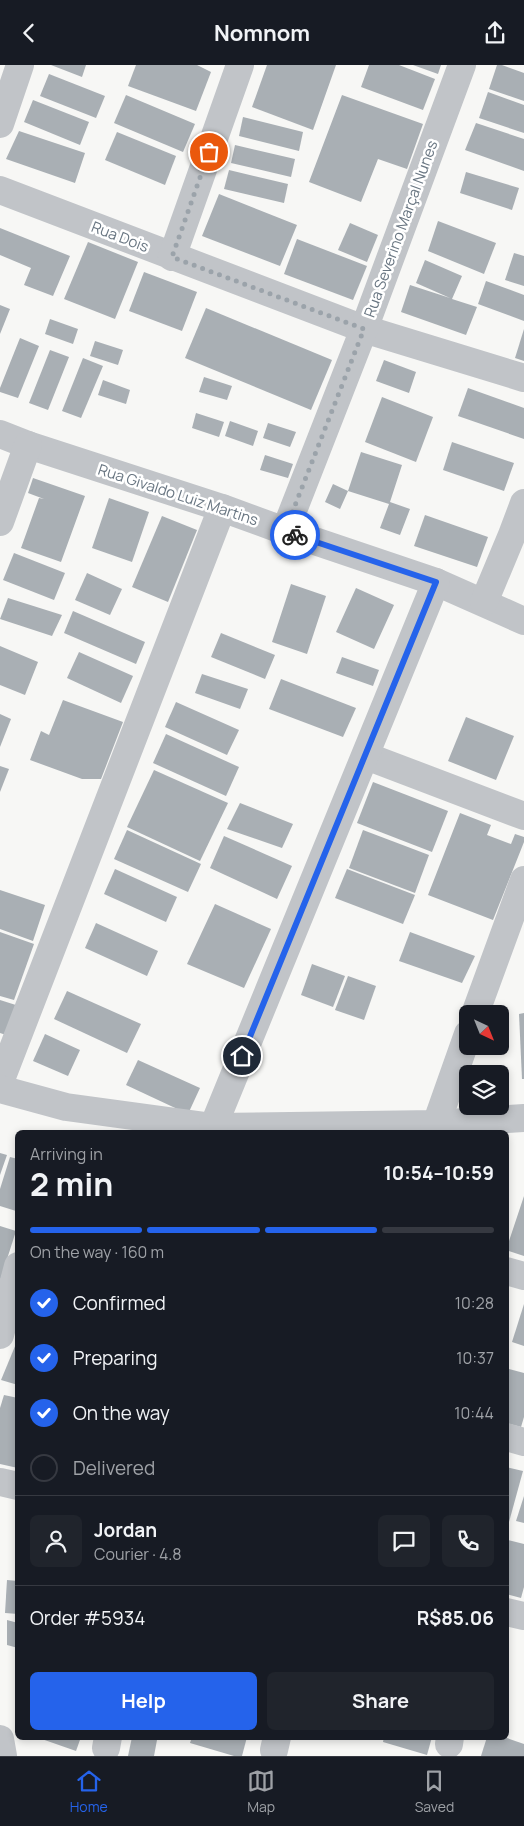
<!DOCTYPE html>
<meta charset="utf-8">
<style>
body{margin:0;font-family:Manrope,sans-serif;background:#20242c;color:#f1f3f6;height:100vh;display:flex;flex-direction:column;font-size:19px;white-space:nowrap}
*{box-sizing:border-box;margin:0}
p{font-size:16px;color:#9ea1a6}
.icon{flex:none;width:28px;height:28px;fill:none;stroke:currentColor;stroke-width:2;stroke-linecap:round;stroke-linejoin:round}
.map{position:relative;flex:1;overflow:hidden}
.side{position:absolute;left:15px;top:1065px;width:494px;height:610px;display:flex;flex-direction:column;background:#171b24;border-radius:8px;box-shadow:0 2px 8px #0003}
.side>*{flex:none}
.needle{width:32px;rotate:137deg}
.fabs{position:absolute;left:459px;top:940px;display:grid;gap:10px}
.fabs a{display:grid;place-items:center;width:50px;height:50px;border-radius:8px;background:#171b24;box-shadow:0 2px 8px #0003;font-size:25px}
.pin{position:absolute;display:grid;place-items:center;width:42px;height:42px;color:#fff;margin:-21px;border:2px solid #fff;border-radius:50%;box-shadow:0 1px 5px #0007}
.courier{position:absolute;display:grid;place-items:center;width:50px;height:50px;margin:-25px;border:4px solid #2563eb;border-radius:50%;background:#fff;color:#222;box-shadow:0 1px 6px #0007}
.head em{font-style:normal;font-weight:700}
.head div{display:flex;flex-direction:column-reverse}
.head{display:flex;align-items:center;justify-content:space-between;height:85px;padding:0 15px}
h1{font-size:32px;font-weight:700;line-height:38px}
.bar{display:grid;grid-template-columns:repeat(4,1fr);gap:8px 5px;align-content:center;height:60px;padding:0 15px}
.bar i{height:6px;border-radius:4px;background:#363941}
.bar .active{background:#2563eb}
.bar p{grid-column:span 4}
.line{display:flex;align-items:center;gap:12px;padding:0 15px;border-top:1px solid #363941}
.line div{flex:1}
.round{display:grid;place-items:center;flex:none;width:52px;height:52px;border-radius:8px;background:#20242c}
ol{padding:0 15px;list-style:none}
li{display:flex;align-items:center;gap:15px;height:55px}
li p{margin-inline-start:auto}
li .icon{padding:5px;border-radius:50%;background:#2563eb;color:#fff;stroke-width:4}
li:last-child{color:#9ea1a6}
li i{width:28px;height:28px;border:2px solid #363941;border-radius:50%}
.cta{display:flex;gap:10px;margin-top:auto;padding:10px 15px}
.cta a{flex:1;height:58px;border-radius:8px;background:#2563eb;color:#fff;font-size:20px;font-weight:700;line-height:58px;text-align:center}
.cta a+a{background:#20242c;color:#f1f3f6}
header{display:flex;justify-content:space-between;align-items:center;height:65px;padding:0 15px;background:#171b24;font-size:22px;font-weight:700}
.dock{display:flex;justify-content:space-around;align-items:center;height:70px;border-top:1px solid #363941;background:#171b24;font-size:14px;color:#9ea1a6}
.dock a{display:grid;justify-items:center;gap:2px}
.dock .active{color:#2563eb}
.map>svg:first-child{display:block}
</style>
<header><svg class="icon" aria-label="back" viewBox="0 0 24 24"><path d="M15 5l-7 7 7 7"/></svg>Nomnom<svg class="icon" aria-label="share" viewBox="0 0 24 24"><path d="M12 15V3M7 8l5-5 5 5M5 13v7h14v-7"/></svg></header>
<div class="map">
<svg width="524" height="1691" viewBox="0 0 524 1691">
<rect width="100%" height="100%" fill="#f7f7f5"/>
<g fill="#a9afb4">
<polygon points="51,0 86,0 82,12"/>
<polygon points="136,0 197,0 211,7 196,46 128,21"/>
<polygon points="267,0 336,0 313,65 252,42"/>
<polygon points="369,0 399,0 435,14 423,45 361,22"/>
<polygon points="413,0 441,0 438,9"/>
<polygon points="497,0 502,0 524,8 524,36 489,24"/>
<polygon points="49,9 105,31 96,53 40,31"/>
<polygon points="488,27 524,40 524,68 479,53"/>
<polygon points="126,30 195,59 183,87 114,58"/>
<polygon points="342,30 423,59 407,104 378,94 361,137 309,117"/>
<polygon points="33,35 89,57 80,80 24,57"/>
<polygon points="243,52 303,67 299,86 239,71"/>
<polygon points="476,58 524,74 524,106 465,85"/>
<polygon points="19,66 85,88 75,118 6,94"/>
<polygon points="117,67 176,91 165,120 105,95"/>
<polygon points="235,80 295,94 291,112 231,98"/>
<polygon points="229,105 288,119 284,138 224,124"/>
<polygon points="466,107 519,123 512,145 460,128"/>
<polygon points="219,129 297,160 280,201 202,171"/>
<polygon points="438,156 496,178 484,209 428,186"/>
<polygon points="350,158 378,170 367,197 338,185"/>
<polygon points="0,163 70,191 53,231 24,220 31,203 0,190"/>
<polygon points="297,174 367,201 353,235 284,209"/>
<polygon points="88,177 138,197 115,254 64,234"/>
<polygon points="514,188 524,191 524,221 505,215"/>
<polygon points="425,195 462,211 452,234 477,242 466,270 401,247 410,220 450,233 416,218"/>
<polygon points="144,207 197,227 182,266 129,246"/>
<polygon points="486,216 524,230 524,256 478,239"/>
<polygon points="0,240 10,244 0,269"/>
<polygon points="206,243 332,295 311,345 185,293"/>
<polygon points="50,254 78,264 73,279 45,269"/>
<polygon points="524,264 524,296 515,293"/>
<polygon points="20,273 39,281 18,333 0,327 0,323"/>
<polygon points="95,276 123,285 118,300 90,291"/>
<polygon points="50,285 69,292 48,345 29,338"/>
<polygon points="83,293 103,301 81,353 62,346"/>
<polygon points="384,295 416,307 409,328 376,316"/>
<polygon points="204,312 232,321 227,335 199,327"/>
<polygon points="103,315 130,325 126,339 98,330"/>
<polygon points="468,323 524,343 524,374 458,351"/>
<polygon points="382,332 433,352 416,397 365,377"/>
<polygon points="196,348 224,357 219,372 192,363"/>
<polygon points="230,356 258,366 253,381 225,371"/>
<polygon points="268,358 296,367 290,382 263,373"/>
<polygon points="452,377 514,398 504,426 443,405"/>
<polygon points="361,387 402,400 390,437 410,444 400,470 380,463 389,439 348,426 340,444 325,437 333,419 348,426"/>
<polygon points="265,390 293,399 288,413 260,405"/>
<polygon points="33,413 85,431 61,497 21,483 39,433 44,434 28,428"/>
<polygon points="109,433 149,447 132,497 92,483"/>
<polygon points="425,450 488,472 477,502 414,481"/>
<polygon points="162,451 197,465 168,537 132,522"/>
<polygon points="14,488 65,508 54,535 3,515"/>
<polygon points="87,508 122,524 110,550 75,535"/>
<polygon points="291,519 326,531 307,589 272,577"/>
<polygon points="356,523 394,540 374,584 336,567"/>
<polygon points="8,533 62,550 52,571 0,554"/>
<polygon points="73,546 145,577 136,599 64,568"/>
<polygon points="221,568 275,590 265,614 211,592"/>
<polygon points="0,581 38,597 25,630 0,620"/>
<polygon points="79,587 133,611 121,638 67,613"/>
<polygon points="342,592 379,605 373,621 336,608"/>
<polygon points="202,609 248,624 240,644 195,628"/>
<polygon points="281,614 356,643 343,672 269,644"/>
<polygon points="63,635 123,657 101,714 82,714 30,695 41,666 49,670"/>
<polygon points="176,637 239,665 227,690 165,662"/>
<polygon points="0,649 11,654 0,682"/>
<polygon points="466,652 514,671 496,715 448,696"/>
<polygon points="166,669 239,702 226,731 153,698"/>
<polygon points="0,701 9,704 0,727"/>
<polygon points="154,705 228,738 200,796 127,762"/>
<polygon points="373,717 448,746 432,787 357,758"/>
<polygon points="240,738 293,759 282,783 227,764"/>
<polygon points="460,748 491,760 487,770 511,779 515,769 524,772 524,777 493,855 428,830"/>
<polygon points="127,765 201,799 188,827 114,794"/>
<polygon points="363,765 429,790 415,828 349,803"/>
<polygon points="224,771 292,801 277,834 210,803"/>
<polygon points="115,804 177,832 166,857 104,829"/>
<polygon points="347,804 415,830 403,859 335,833"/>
<polygon points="0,825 45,840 33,876 0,864"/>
<polygon points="215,839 271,864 244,923 187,899"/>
<polygon points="96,858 158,886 147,911 85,883"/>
<polygon points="0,867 34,879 14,935 0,931"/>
<polygon points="410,867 475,891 462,918 399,896"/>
<polygon points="312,899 345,911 333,942 301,930"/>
<polygon points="348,911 376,921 364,955 335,945"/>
<polygon points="67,926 141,959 127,988 54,954"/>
<polygon points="0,935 19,941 9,971 0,968"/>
<polygon points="524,948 524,1014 522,1014 519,949"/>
<polygon points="45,969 80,985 68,1011 33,996"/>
<polygon points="138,995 200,1023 188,1049 126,1020"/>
<polygon points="0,1088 7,1090 0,1110"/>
<polygon points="10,1092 18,1094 18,1140 16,1146 0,1141 0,1124"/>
<polygon points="524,1131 524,1191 506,1185"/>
<polygon points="0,1161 16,1166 0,1216"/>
<polygon points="524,1239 524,1281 512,1277"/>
<polygon points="18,1274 18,1320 1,1315"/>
<polygon points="509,1304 524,1308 524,1352 521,1362 506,1358 506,1314"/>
<polygon points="4,1330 18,1333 18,1403 0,1399 0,1343"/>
<polygon points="506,1402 523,1406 509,1457 506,1456"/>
<polygon points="524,1431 524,1458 516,1456"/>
<polygon points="508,1475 524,1479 524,1522 521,1533 506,1529 506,1483"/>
<polygon points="7,1515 18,1516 18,1549 5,1548"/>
<polygon points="7,1555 18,1558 18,1583 7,1580"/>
<polygon points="36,1672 81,1672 76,1686"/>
<polygon points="132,1672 157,1675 154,1691 128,1691"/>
<polygon points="192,1672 247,1672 242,1691 234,1691 190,1678"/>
<polygon points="384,1672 432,1672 427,1690 383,1677"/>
<polygon points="487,1672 504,1672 524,1679 524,1691 481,1691"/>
</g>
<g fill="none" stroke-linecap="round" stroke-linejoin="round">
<g stroke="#c1c4c8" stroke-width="28">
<polyline points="0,59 20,0"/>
<polyline points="0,125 364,264 524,313"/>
<polyline points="172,192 240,0"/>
<polyline points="0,369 28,380 222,443 285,466 436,517 524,556"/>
<polyline points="0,457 28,380"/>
<polyline points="285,466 364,264 462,0"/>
<polyline points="484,537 512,470 524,438"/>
<polyline points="366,691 524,751"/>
<polyline points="475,949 524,815"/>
<polyline points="0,1017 222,443"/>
<polyline points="0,1024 66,1042 213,1062 435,1059 524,1053"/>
<polyline points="213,1062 436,517"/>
<polyline points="433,1068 468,969"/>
<polyline points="506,1206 524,1211"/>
<polyline points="0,1270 18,1201"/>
<polyline points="506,1372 524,1377"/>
<polyline points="0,1417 18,1421"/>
<polyline points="506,1547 524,1551"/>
<polyline points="0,1674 3,1691"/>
<polyline points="449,1679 450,1672"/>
<polyline points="106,1683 108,1672"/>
<polyline points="274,1685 277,1672"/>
</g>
</g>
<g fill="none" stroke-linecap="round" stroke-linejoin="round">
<polyline stroke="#9ba3aa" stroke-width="5" stroke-dasharray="0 9" points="209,87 172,192 364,264 285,466 295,470"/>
<polyline stroke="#2563eb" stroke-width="6" points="242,991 436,517 295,470"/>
</g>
<g text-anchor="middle" stroke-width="5" stroke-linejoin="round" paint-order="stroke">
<g font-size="15" fill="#697682" stroke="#fff">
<text transform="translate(401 164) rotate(-70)" y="5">Rua Severino Marçal Nunes</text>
<text transform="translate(120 172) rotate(21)" y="5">Rua Dois</text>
<text transform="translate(178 430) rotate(18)" y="5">Rua Givaldo Luiz Martins</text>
</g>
</g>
</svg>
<div class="fabs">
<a><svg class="needle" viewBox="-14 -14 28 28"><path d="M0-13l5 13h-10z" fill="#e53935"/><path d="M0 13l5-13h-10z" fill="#9ea1a6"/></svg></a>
<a><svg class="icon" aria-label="layers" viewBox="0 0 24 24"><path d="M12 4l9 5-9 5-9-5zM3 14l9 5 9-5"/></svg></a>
</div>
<div class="pin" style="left:209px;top:87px;background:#ea580c"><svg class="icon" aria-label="bag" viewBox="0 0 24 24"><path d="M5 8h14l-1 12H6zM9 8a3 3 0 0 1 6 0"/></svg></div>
<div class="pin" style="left:242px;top:991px;background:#1f2937"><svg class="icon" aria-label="home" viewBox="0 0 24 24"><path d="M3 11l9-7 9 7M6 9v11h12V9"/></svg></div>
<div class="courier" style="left:295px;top:470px"><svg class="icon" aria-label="bike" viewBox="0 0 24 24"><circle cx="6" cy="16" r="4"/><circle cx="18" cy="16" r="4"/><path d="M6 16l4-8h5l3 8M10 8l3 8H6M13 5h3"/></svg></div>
<section class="side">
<div class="head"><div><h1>2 min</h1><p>Arriving in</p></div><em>10:54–10:59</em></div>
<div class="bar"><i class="active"></i><i class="active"></i><i class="active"></i><i></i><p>On the way · 160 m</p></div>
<ol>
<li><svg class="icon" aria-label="check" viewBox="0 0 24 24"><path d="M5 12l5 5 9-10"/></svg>Confirmed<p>10:28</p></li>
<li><svg class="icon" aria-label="check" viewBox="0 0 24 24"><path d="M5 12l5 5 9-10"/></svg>Preparing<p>10:37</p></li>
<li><svg class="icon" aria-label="check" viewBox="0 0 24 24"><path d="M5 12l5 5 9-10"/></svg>On the way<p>10:44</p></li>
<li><i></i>Delivered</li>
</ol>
<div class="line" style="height:90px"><a class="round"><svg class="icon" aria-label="person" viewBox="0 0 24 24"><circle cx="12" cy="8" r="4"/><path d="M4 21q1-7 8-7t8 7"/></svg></a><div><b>Jordan</b><p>Courier · 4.8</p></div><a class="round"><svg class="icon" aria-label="chat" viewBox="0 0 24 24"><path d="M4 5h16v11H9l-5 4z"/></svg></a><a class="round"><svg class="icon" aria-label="phone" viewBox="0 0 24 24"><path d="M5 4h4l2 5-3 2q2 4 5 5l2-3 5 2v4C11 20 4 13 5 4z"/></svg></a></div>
<div class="line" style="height:65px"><div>Order #5934</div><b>R$85.06</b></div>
<div class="cta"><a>Help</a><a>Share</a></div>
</section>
</div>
<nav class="dock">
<a class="active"><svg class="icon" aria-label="home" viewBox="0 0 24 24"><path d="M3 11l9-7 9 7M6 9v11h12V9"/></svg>Home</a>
<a><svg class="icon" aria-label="map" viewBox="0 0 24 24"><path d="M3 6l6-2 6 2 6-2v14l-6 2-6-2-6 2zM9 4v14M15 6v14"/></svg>Map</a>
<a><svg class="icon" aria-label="saved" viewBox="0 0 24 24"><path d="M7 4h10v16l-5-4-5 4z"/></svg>Saved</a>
</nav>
